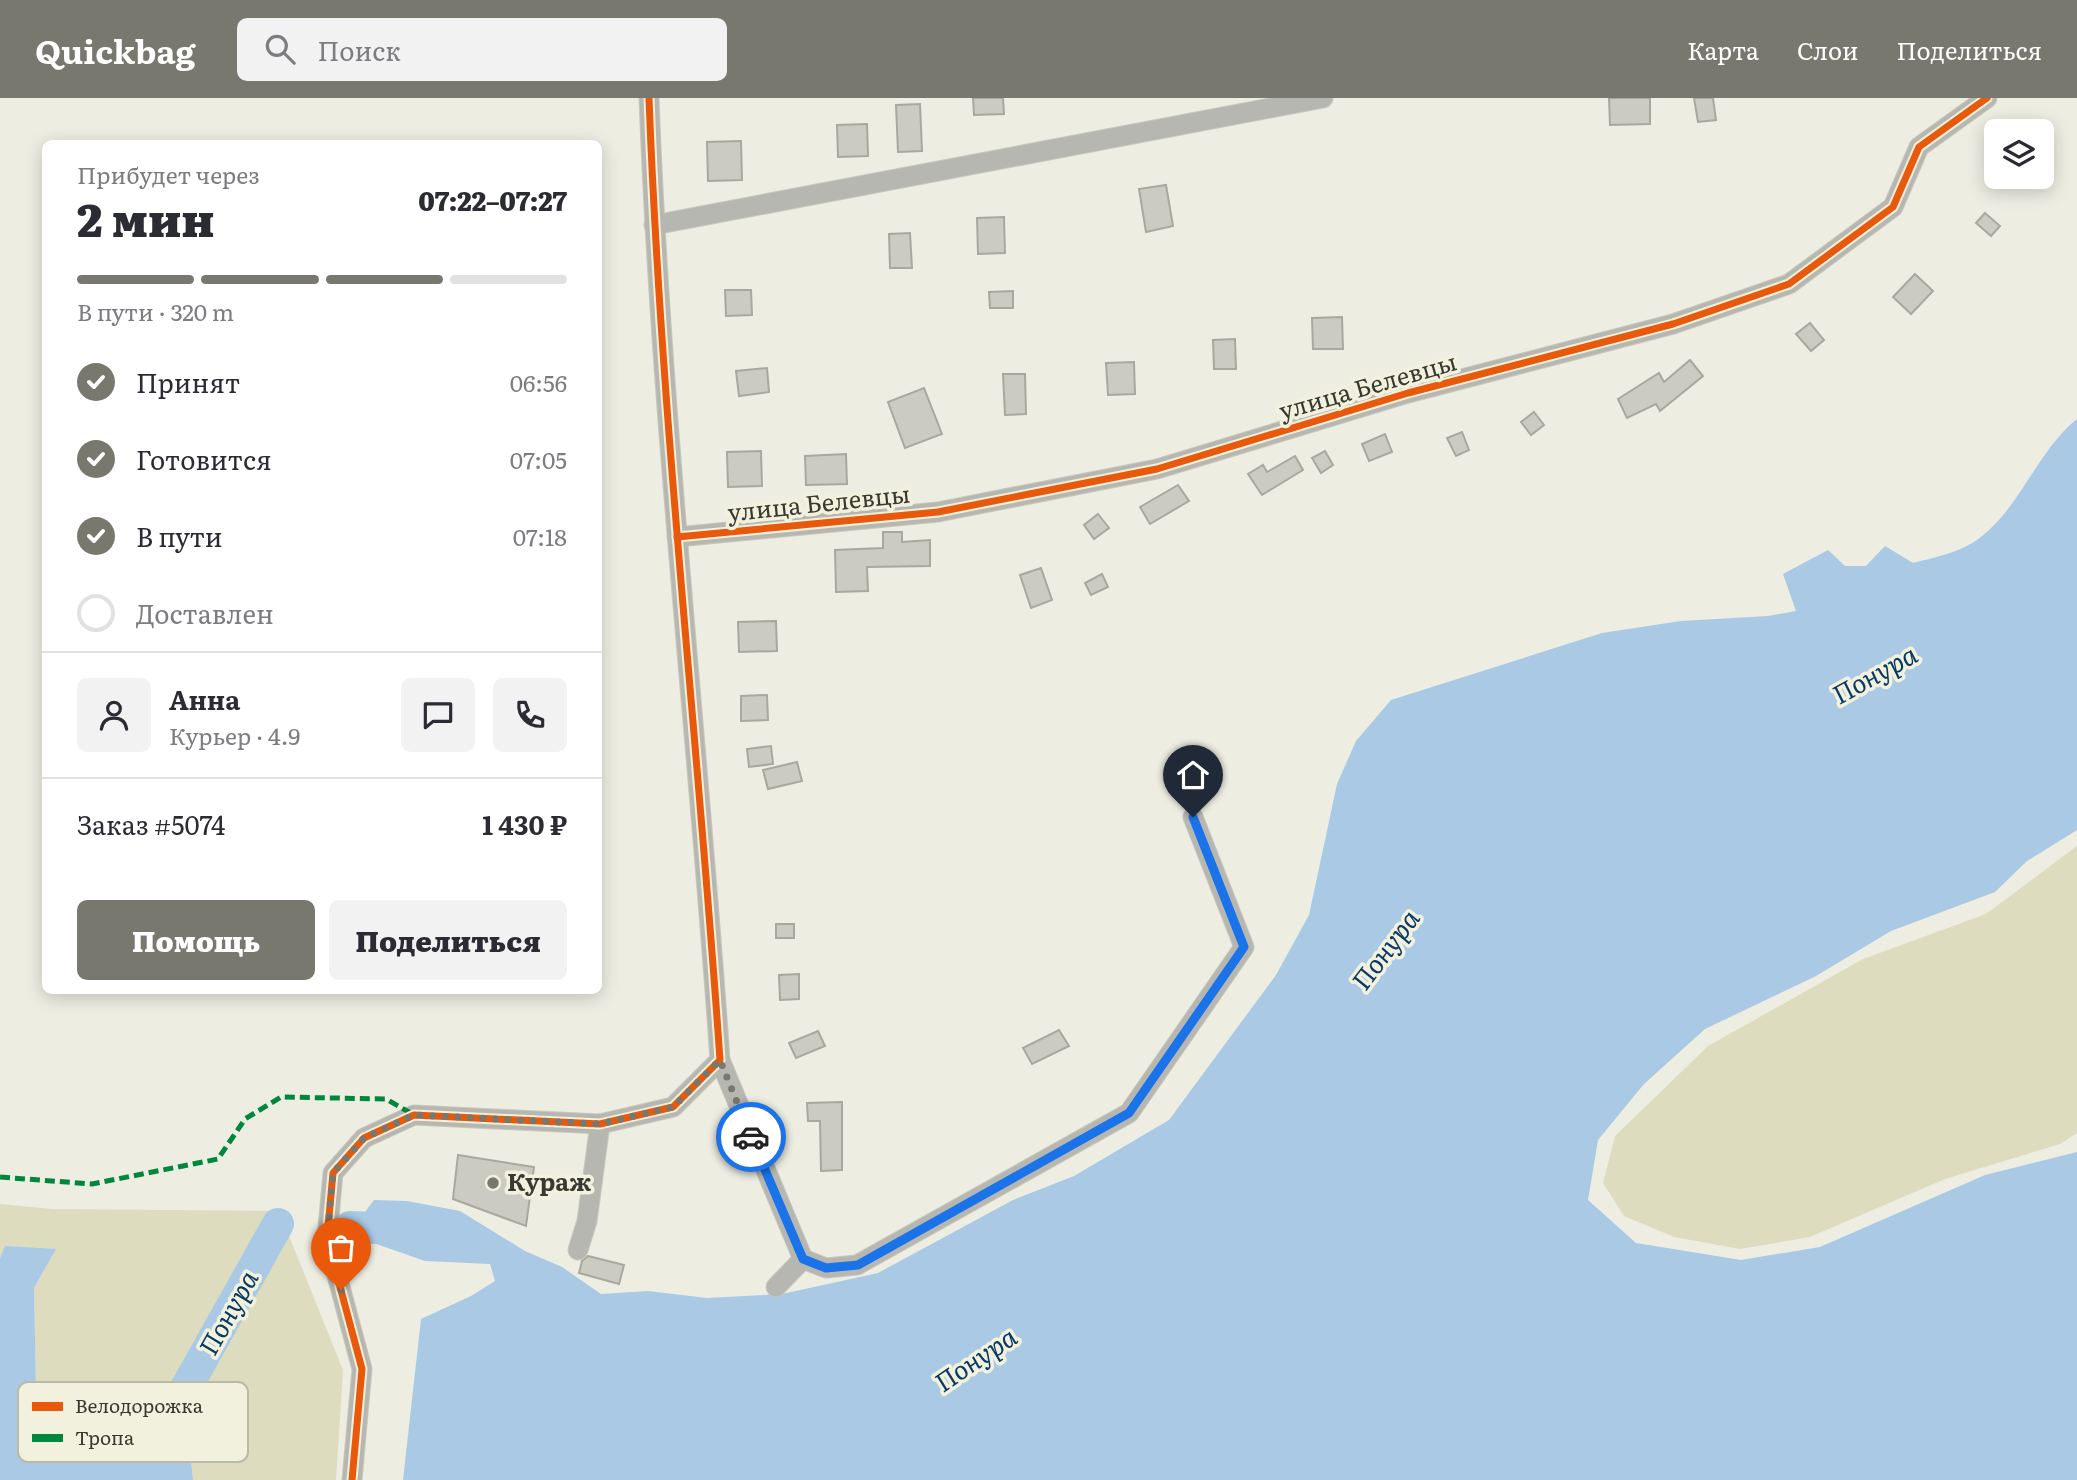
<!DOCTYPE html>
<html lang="ru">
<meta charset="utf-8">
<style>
body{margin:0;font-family:Literata,serif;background:#f2f2f3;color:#2b2b33;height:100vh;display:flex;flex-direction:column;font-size:26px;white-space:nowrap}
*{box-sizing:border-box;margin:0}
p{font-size:23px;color:#7c7c81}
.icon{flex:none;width:38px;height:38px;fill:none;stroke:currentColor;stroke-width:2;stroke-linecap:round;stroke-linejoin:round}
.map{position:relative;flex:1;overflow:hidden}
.side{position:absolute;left:42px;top:42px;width:560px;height:854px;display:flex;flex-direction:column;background:#fff;border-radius:10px;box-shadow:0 4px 18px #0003}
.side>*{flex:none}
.tools{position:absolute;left:1984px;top:21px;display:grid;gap:14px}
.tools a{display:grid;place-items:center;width:70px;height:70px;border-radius:10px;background:#fff;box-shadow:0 4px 18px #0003;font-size:35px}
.pin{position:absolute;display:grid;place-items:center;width:60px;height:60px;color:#fff;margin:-72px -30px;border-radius:50% 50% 50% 0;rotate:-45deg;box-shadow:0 0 7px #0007}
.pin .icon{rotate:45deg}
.courier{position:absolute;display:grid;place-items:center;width:70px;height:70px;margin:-35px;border:5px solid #1a73e8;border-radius:50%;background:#fff;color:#222;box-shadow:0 2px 9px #0007}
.overview em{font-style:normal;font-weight:800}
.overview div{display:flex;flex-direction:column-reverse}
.overview{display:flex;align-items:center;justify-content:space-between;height:119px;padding:0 35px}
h1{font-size:46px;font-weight:800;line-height:52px}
.bar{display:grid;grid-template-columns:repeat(4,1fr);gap:10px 7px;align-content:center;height:84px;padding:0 35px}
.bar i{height:9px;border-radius:5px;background:#e1e1e2}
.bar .current{background:#78786f}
.bar p{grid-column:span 4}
.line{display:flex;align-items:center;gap:18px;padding:0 35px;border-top:2px solid #e1e1e2}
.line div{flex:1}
.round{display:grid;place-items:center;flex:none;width:74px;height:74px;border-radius:10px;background:#f2f2f3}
ol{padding:0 35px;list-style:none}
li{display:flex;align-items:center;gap:21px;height:77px}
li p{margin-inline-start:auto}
li .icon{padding:7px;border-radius:50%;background:#78786f;color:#fff;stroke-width:4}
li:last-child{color:#7c7c81}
li i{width:38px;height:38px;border:4px solid #e1e1e2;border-radius:50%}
.button{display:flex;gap:14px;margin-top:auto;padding:14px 35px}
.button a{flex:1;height:80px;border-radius:10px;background:#78786f;color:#fff;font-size:28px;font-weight:800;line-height:80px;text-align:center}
.button a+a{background:#f2f2f3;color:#2b2b33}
header{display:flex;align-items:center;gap:42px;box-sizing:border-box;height:98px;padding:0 35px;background:#78786f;color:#fff}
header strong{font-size:33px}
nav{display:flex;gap:38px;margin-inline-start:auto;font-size:24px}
.search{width:490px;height:63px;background:#f2f2f3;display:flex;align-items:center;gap:18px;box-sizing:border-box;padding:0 24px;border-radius:10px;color:#7c7c81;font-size:26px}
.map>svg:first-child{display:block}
</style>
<header>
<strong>Quickbag</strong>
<div class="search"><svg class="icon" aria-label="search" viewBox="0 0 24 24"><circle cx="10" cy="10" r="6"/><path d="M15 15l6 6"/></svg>Поиск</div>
<nav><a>Карта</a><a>Слои</a><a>Поделиться</a></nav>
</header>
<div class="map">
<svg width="2077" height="1382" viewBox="0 0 2077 1382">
<rect width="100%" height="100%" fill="#edede2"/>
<g fill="#dedcbf">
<polygon points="2077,748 2077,1035 2060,1046 1945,1081 1810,1139 1740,1151 1674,1139 1624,1118 1603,1085 1615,1038 1708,948 1863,861 1986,816"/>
<polygon points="0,1106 52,1111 279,1113 343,1272 336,1382 193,1382 185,1315 36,1292 34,1190 55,1152 5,1148 0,1160"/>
</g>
<g fill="#aac9e5">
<path d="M2077 321V732L2027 763 1995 794 1891 833 1816 878 1705 931 1644 986 1598 1042 1588 1102 1636 1145 1741 1162 1820 1149 1985 1077 2077 1054V1382H403L421 1221 471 1198 495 1183 490 1166 425 1163 362 1141V1118L374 1102 407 1103 460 1113 525 1153 562 1169 601 1196 648 1193 707 1200 782 1196 878 1175 1013 1102 1074 1078 1169 1022 1276 877 1309 817 1337 686 1356 643 1391 602 1602 535 1681 523 1768 518 1796 513 1783 476 1828 452 1845 468H1866L1885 448 1913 465C1932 460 1957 455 1974 444 2020 413 2035 355 2077 321Z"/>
<polygon points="5,1148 56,1151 34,1190 36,1292 186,1315 193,1382 0,1382 0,1160"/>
</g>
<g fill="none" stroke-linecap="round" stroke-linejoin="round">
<g stroke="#aac9e5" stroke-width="32">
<polyline points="350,1129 406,1131"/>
<polyline points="154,1347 278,1126"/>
</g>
</g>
<g fill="#cbcbc2" stroke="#a8a89f" stroke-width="2">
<polygon points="973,0 1003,0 1004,16 974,17"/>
<polygon points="1609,0 1650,0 1650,26 1610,27"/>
<polygon points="1694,0 1713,0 1716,22 1698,24"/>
<polygon points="920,6 922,53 898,54 896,7"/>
<polygon points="867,26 868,58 838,59 837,27"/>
<polygon points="741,43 742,82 708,83 707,44"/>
<polygon points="1166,87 1173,128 1146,134 1139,91"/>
<polygon points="1985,115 2000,128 1991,138 1976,125"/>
<polygon points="1004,119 1005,155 978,156 977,120"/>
<polygon points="910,135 912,170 890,170 889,136"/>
<polygon points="1915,176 1933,193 1911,216 1893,199"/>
<polygon points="725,192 751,192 752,217 726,218"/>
<polygon points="1013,193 1013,210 990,210 989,194"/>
<polygon points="1342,219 1343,251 1313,251 1312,220"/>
<polygon points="1810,225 1824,242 1811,253 1796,236"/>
<polygon points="1235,241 1236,271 1214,271 1213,242"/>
<polygon points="1690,262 1703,278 1660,313 1656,306 1627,320 1618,301 1659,275 1664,284"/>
<polygon points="1134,264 1135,296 1108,297 1106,265"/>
<polygon points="767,270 769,294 739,298 736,273"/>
<polygon points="1003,276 1025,276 1026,316 1005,317"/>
<polygon points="924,290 942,336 905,350 888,304"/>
<polygon points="1534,314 1544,327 1531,337 1521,324"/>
<polygon points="1462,334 1469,352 1456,358 1447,340"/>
<polygon points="1385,336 1392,354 1369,363 1362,346"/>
<polygon points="761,353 762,388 728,389 727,354"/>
<polygon points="1325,353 1333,367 1321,375 1312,360"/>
<polygon points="846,356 847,386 806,387 805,358"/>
<polygon points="1295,358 1303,372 1262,397 1248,376 1263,367 1267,374"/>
<polygon points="1178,387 1189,403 1150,426 1140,409"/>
<polygon points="1098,416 1109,430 1094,441 1084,427"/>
<polygon points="883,434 902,434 902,444 930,442 930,468 867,469 868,493 836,494 835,452 883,450"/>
<polygon points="1041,470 1052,502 1031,510 1020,477"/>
<polygon points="1102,476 1108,489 1091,497 1085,485"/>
<polygon points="776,523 777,553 739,554 738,524"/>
<polygon points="767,597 768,622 741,623 741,598"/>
<polygon points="771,648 773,666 749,669 747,651"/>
<polygon points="797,664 802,683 768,691 763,672"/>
<rect x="776" y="826" width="18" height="14"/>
<polygon points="799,876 799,901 780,902 779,877"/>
<polygon points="1059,932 1069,948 1032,966 1023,950"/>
<polygon points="818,933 825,948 796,960 789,945"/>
<polygon points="842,1004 842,1072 821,1073 820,1023 808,1023 807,1005"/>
<polygon points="458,1057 534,1069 526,1128 453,1101"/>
<polygon points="588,1158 624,1167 619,1186 579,1175 582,1163"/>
</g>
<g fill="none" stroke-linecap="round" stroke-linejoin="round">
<defs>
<g id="minor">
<polyline points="654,127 1323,0"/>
<polyline points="677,439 938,414 1157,371 1408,295 1673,226 1789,186 1893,109 1919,49 1987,0"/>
<polyline points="720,962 803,1161 826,1170 857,1167 1129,1015 1244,849 1193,719"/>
<polyline points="578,1152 587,1123 600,1026"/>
<polyline points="776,1189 803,1161"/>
<path d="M352 1382 362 1271 327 1140 333 1075 364 1040 414 1017 600 1026 673 1009 720 962C698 641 661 321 649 0"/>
</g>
</defs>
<use href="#minor" stroke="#c8c8bf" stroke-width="21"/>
<use href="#minor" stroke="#b7b7b2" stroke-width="19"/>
<polyline stroke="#00873e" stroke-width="5" stroke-dasharray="10 5" stroke-linecap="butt" points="0,1079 92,1086 218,1061 245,1021 281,999 386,1001 414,1017"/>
<defs>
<g id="cycleway">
<polyline points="677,439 938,414 1157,371 1408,295 1673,226 1789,186 1893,109 1919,49 1987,0"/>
<path d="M352 1382 362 1271 327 1140 333 1075 364 1040 414 1017 600 1026 673 1009 720 962C698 641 661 321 649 0"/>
</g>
</defs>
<use href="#cycleway" stroke="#f2f1dd" stroke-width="11"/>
<use href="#cycleway" stroke="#e8590c" stroke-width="7"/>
</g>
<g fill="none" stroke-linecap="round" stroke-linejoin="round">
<polyline stroke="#78786f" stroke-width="7" stroke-dasharray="0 12.6" points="341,1192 327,1140 333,1075 364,1040 414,1017 600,1026 673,1009 720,962 751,1039"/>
<polyline stroke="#1a73e8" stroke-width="9" points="751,1039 803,1161 826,1170 858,1167 1129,1015 1244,849 1193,719"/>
</g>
<circle fill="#78786f" stroke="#f2f1dd" stroke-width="2.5" cx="493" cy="1085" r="7"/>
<g text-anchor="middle" stroke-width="7" stroke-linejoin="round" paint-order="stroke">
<g font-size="24" fill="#393931" stroke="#f2f1dd">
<text transform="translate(1368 289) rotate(-16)" y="8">улица Белевцы</text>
<text transform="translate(819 406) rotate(-6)" y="8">улица Белевцы</text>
</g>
<g font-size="24" font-weight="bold" fill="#393931" stroke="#f2f1dd" text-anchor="start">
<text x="507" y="1093">Кураж</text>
</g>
<g font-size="26" font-style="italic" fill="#083a63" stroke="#f2f1dd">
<text transform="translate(1875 577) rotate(-29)" y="9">Понура</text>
<text transform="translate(1386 852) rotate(-53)" y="9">Понура</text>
<text transform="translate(229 1215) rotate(-61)" y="9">Понура</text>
<text transform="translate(976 1262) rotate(-34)" y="9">Понура</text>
</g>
</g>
<rect x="18" y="1284" width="230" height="80" rx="10" fill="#f2f1dd" stroke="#babaa9" stroke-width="2"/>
<rect x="32" y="1304" width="31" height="9" fill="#e8590c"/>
<rect x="32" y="1336" width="31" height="8" fill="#00873e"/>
<g font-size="19" fill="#393931">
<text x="75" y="1315">Велодорожка</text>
<text x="75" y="1347">Тропа</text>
</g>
</svg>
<div class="tools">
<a><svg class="icon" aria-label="layers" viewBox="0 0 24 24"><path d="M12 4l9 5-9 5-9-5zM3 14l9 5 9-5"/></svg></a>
</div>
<div class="pin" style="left:341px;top:1192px;background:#ea580c"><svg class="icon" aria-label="bag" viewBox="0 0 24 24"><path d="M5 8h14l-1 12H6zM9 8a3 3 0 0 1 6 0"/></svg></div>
<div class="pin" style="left:1193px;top:719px;background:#1f2937"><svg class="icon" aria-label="home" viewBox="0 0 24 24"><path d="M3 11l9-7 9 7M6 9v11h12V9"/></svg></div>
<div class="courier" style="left:751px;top:1039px"><svg class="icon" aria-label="car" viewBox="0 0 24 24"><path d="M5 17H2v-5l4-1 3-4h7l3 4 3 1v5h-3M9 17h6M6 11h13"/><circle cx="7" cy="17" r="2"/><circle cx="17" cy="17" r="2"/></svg></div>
<section class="side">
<div class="overview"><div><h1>2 мин</h1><p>Прибудет через</p></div><em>07:22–07:27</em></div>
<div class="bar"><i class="current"></i><i class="current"></i><i class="current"></i><i></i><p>В пути · 320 m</p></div>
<ol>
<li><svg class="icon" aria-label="check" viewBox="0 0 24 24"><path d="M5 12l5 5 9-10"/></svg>Принят<p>06:56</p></li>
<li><svg class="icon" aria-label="check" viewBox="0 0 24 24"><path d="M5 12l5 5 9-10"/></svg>Готовится<p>07:05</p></li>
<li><svg class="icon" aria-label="check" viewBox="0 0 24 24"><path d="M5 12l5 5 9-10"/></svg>В пути<p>07:18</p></li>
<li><i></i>Доставлен</li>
</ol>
<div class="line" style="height:126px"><a class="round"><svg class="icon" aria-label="person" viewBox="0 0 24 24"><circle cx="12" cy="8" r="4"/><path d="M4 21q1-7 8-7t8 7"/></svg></a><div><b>Анна</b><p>Курьер · 4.9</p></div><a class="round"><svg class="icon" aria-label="chat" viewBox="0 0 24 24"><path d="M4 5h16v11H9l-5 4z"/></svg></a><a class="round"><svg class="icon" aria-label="phone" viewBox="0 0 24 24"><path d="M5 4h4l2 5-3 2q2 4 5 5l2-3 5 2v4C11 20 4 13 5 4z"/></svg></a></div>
<div class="line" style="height:91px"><div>Заказ #5074</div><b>1 430 ₽</b></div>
<div class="button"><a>Помощь</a><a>Поделиться</a></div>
</section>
</div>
